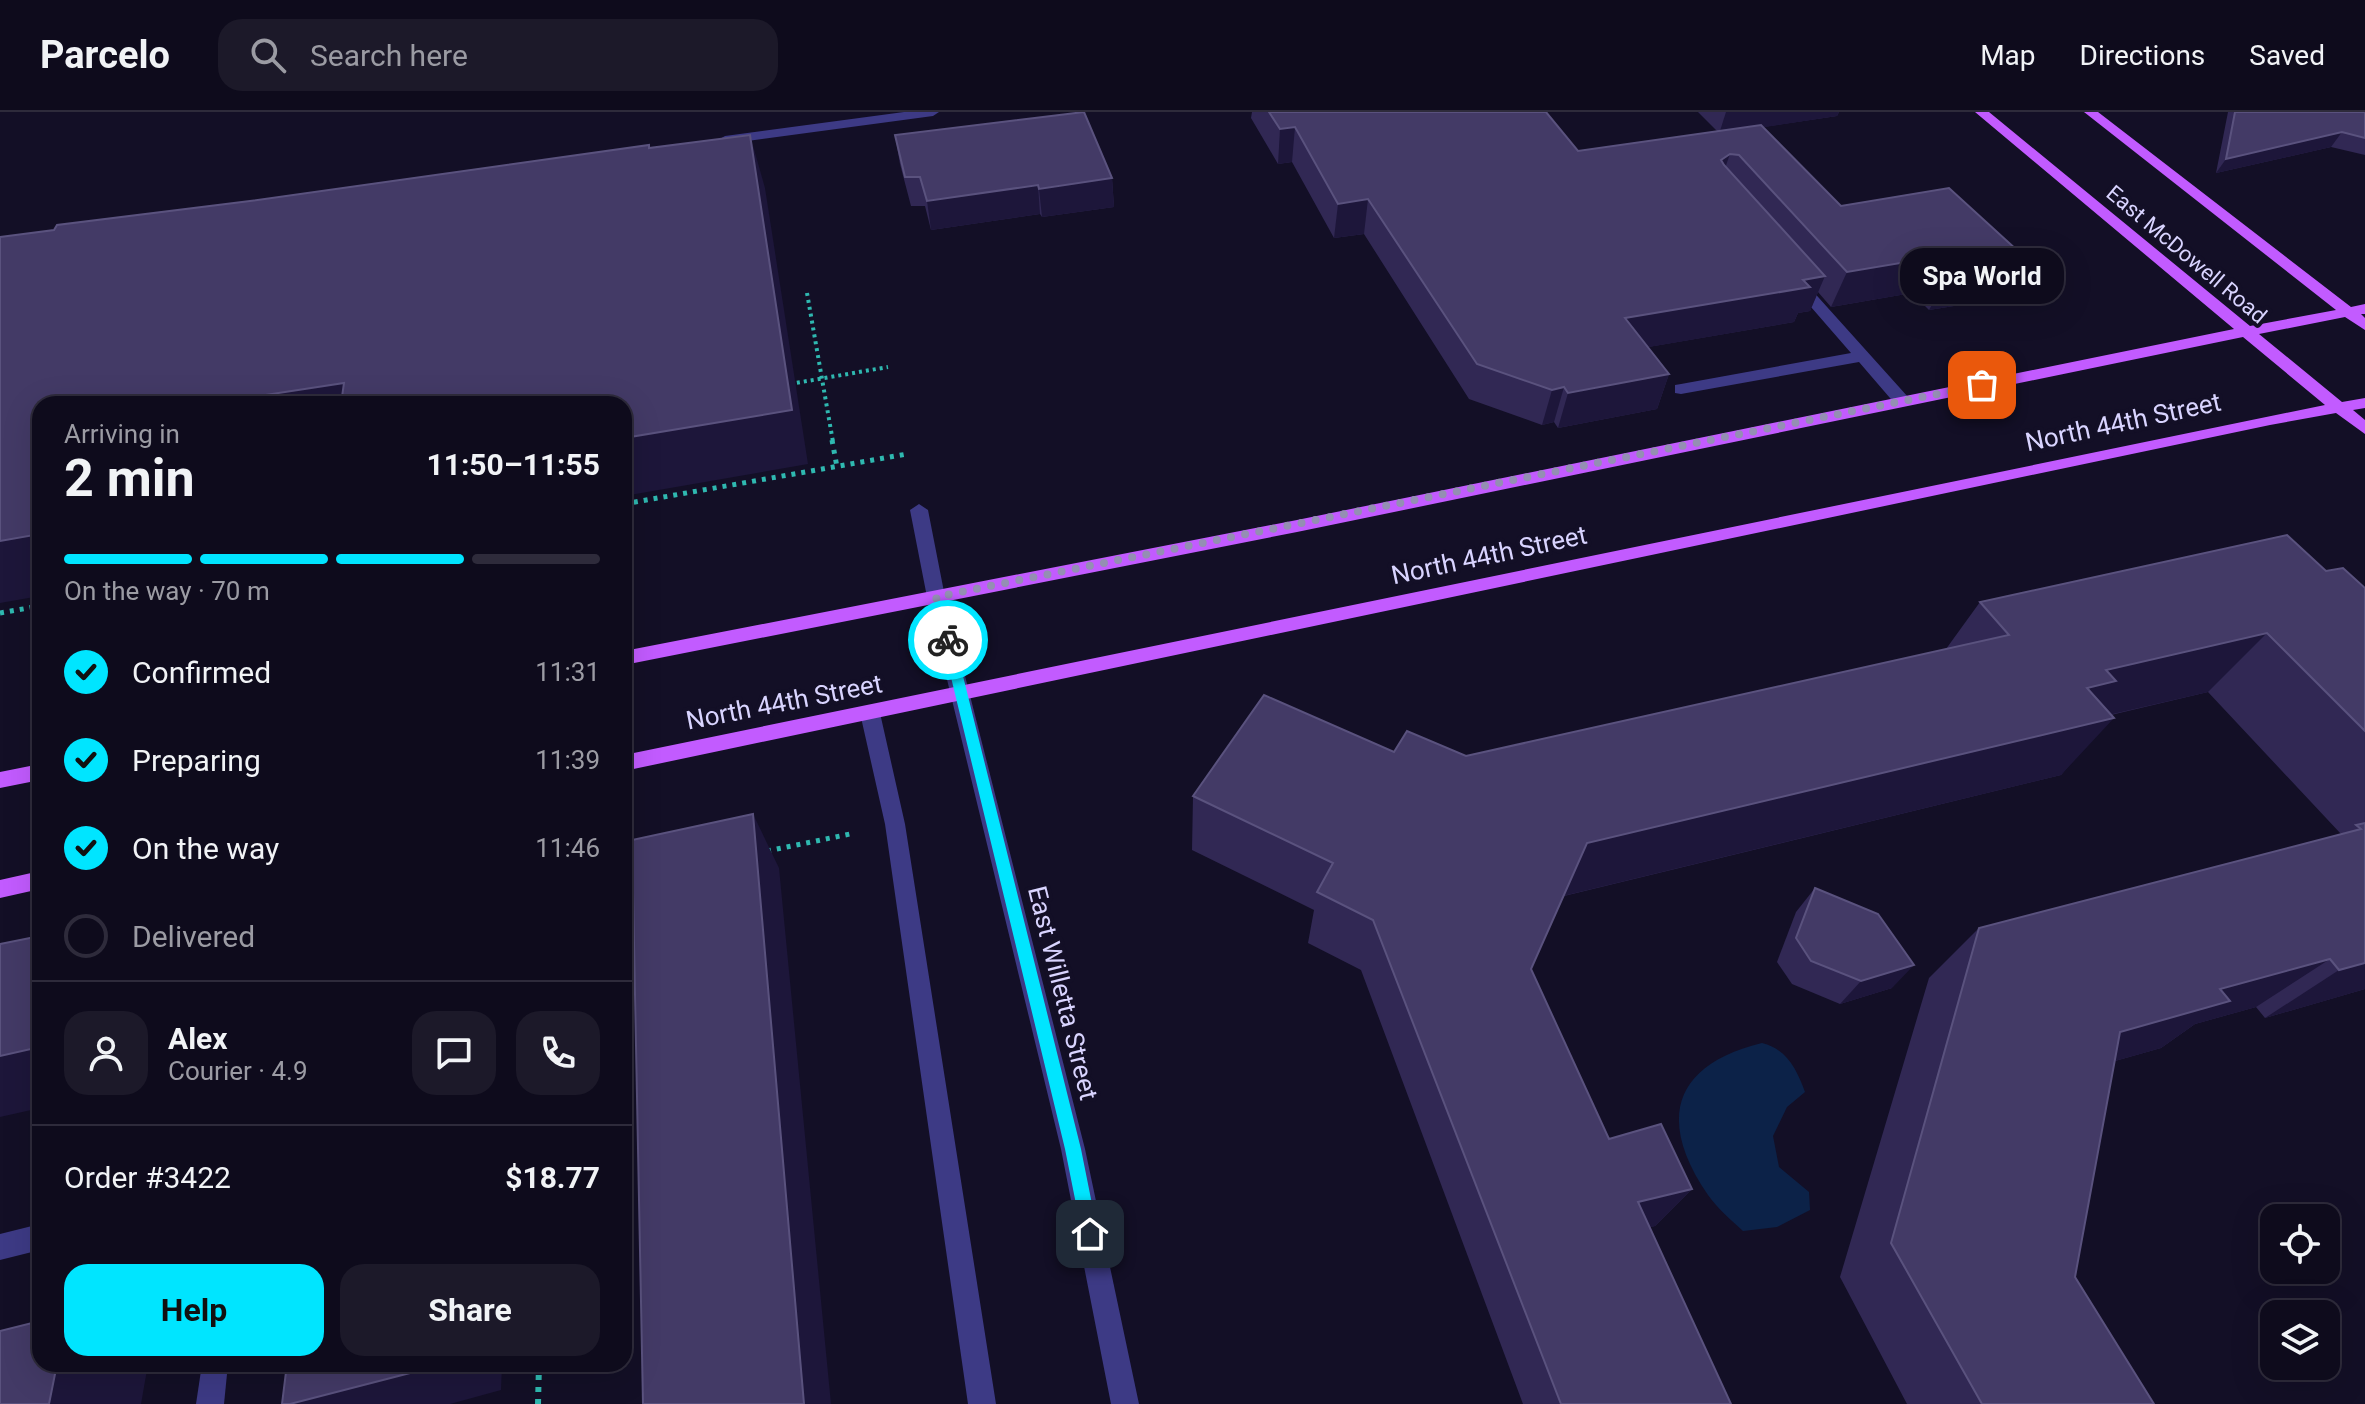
<!DOCTYPE html>
<meta charset="utf-8">
<style>
body{margin:0;font-family:Roboto,sans-serif;background:#1c1929;color:#f1f3f6;height:100vh;display:flex;flex-direction:column;font-size:30px;white-space:nowrap}
*{box-sizing:border-box;margin:0}
p{font-size:26px;color:#9b9ba3}
.icon{flex:none;width:44px;height:44px;fill:none;stroke:currentColor;stroke-width:2;stroke-linecap:round;stroke-linejoin:round}
.map{position:relative;flex:1;overflow:hidden}
.details{position:absolute;left:32px;top:284px;width:600px;height:976px;display:flex;flex-direction:column;background:#0e0b1c;border-radius:24px;box-shadow:0 8px 32px #0002,0 0 0 2px #2e2b3b}
.details>*{flex:none}
.tools{position:absolute;left:2260px;top:1092px;display:grid;gap:16px}
.tools a{display:grid;place-items:center;width:80px;height:80px;border-radius:16px;background:#0e0b1c;box-shadow:0 8px 32px #0002,0 0 0 2px #2e2b3b;font-size:40px}
.pin{position:absolute;display:grid;place-items:center;width:68px;height:68px;color:#fff;margin:-34px;border-radius:16px;box-shadow:0 4px 12px #0006}
.courier{position:absolute;display:grid;place-items:center;width:80px;height:80px;margin:-40px;border:6px solid #00e5ff;border-radius:50%;background:#fff;color:#222;box-shadow:0 2px 10px #0007}
.bubble{position:absolute;height:56px;border-radius:24px;background:#0e0b1c;box-shadow:0 8px 32px #0002,0 0 0 2px #2e2b3b;font-size:26px;font-weight:700;line-height:56px;text-align:center}
.headline em{font-style:normal;font-weight:700}
.headline div{display:flex;flex-direction:column-reverse}
.headline{display:flex;align-items:center;justify-content:space-between;height:136px;padding:0 32px}
h1{font-size:52px;font-weight:700;line-height:60px}
.bar{display:grid;grid-template-columns:repeat(4,1fr);gap:12px 8px;align-content:center;height:96px;padding:0 32px}
.bar i{height:10px;border-radius:6px;background:#2e2b3b}
.bar .active{background:#00e5ff}
.bar p{grid-column:span 4}
.line{display:flex;align-items:center;gap:20px;padding:0 32px;border-top:2px solid #2e2b3b}
.line div{flex:1}
.round{display:grid;place-items:center;flex:none;width:84px;height:84px;border-radius:24px;background:#1c1929}
ol{padding:0 32px;list-style:none}
li{display:flex;align-items:center;gap:24px;height:88px}
li p{margin-inline-start:auto}
li .icon{padding:8px;border-radius:50%;background:#00e5ff;color:#111;stroke-width:4}
li:last-child{color:#9b9ba3}
li i{width:44px;height:44px;border:4px solid #2e2b3b;border-radius:50%}
.primary-button{display:flex;gap:16px;margin-top:auto;padding:16px 32px}
.primary-button a{flex:1;height:92px;border-radius:24px;background:#00e5ff;color:#111;font-size:32px;font-weight:700;line-height:92px;text-align:center}
.primary-button a+a{background:#1c1929;color:#f1f3f6}
header{display:flex;align-items:center;gap:48px;box-sizing:border-box;height:112px;padding:0 40px;background:#0e0b1c;border-bottom:2px solid #2e2b3b}
header strong{font-size:38px}
nav{display:flex;gap:44px;margin-inline-start:auto;font-size:28px}
.search{width:560px;height:72px;background:#1c1929;display:flex;align-items:center;gap:20px;box-sizing:border-box;padding:0 28px;border-radius:24px;color:#9b9ba3;font-size:30px}
.map>svg:first-child{display:block}
</style>
<header>
<strong>Parcelo</strong>
<div class="search"><svg class="icon" aria-label="search" viewBox="0 0 24 24"><circle cx="10" cy="10" r="6"/><path d="M15 15l6 6"/></svg>Search here</div>
<nav><a>Map</a><a>Directions</a><a>Saved</a></nav>
</header>
<div class="map">
<svg width="2365" height="1292" viewBox="0 0 2365 1292">
<rect width="100%" height="100%" fill="#130f26"/>
<path fill="#0c2248" d="M1762 931C1787 937 1797 958 1805 980L1787 995 1773 1024 1779 1055 1809 1080 1810 1098 1777 1115 1743 1119C1731 1108 1717 1096 1708 1083 1657 1009 1672 953 1762 931Z"/>
<g fill="none" stroke-linecap="round" stroke-linejoin="round">
<g stroke="#2fb8b0" stroke-width="4" stroke-dasharray="3 4" stroke-linecap="butt">
<polyline points="807,181 833,330"/>
<polyline points="790,272 888,255"/>
</g>
<g stroke="#2fb8b0" stroke-width="5" stroke-dasharray="4 6" stroke-linecap="butt">
<polyline points="832,328 837,355"/>
<polyline points="624,392 907,342"/>
<polyline points="0,501 40,494"/>
<polyline points="767,739 855,721"/>
</g>
<g stroke="#2fb8b0" stroke-width="6" stroke-dasharray="5 7" stroke-linecap="butt">
<polyline points="624,768 636,767"/>
<polyline points="538,1292 539,1252"/>
</g>
<g fill="#3d3a85" fill-rule="evenodd">
<polygon points="904,0 939,0 933,4 725,32 718,28 725,24"/>
<polygon points="1796,165 1801,166 1908,285 1908,293 1896,293 1859,250 1681,282 1675,281 1675,273 1681,272 1851,241 1791,172 1791,166"/>
<polygon points="919,392 928,398 945,485 1085,1037 1139,1292 1111,1292 1061,1037 927,485 910,398"/>
<polygon points="870,593 877,596 880,601 905,712 996,1292 968,1292 885,712 860,601 863,596"/>
<polygon points="40,1112 40,1138 0,1148 0,1122"/>
<polygon points="202,1252 228,1252 224,1292 196,1292"/>
</g>
<g fill="#c25bff" fill-rule="evenodd">
<polygon points="1975,0 1989,0 2250,214 2336,198 2084,0 2098,0 2351,195 2365,192 2365,202 2361,202 2365,206 2365,218 2345,205 2259,222 2342,290 2365,286 2365,296 2353,298 2365,308 2365,322 2336,301 2270,313 624,659 624,643 2325,293 2243,225 1297,420 624,553 624,539 1297,408 2234,217"/>
<polygon points="40,652 40,668 0,676 0,660"/>
<polygon points="40,759 40,777 0,786 0,768"/>
</g>
</g>
<g fill="#312854">
<polygon points="1252,0 1546,0 1578,39 1717,19 1698,0 1839,0 1837,4 1763,15 1841,94 2010,185 1929,198 1912,181 1831,195 1818,180 1810,199 1798,201 1794,210 1648,235 1669,262 1657,297 1558,316 1554,310 1542,313 1469,287 1364,122 1334,126 1292,50 1278,52 1251,6"/>
<polygon points="2228,0 2365,0 2365,43 2331,35 2216,61"/>
<polygon points="895,23 1112,66 1114,95 1042,105 1040,102 931,118 925,94 911,94 900,52"/>
<polygon points="2326,459 2365,476 2365,877 2265,906 2256,895 2195,912 2161,936 2115,949 2075,1165 2154,1292 1907,1292 1840,1165 1929,866 1979,816 2341,722 2208,580 2111,603 2061,663 1564,784 1531,857 1609,1027 1692,1077 1655,1114 1650,1115 1731,1292 1523,1292 1361,858 1308,831 1314,798 1192,738 1193,684 1394,640 1466,644 1946,537 1980,490"/>
<polygon points="1815,776 1892,876 1840,892 1792,872 1777,850 1796,800"/>
</g>
<g fill="#1d163a">
<polygon points="1726,0 1839,0 1837,4 1719,22"/>
<polygon points="1295,15 1292,50 1278,52 1280,17"/>
<polygon points="2342,20 2331,35 2216,61 2226,47"/>
<polygon points="750,23 765,76 808,352 624,384 624,326"/>
<polygon points="1730,42 1718,76 1721,48"/>
<polygon points="1112,66 1114,95 1042,105 1039,77"/>
<polygon points="1038,73 1040,102 931,118 927,89"/>
<polygon points="1368,87 1364,122 1334,126 1338,92"/>
<polygon points="1930,146 1912,181 1831,195 1847,160"/>
<polygon points="2030,150 2010,185 1929,198 1948,164"/>
<polygon points="1825,164 1810,199 1798,201 1794,210 1614,241 1625,206"/>
<polygon points="1669,262 1657,297 1558,316 1568,281"/>
<polygon points="344,271 357,292 207,292"/>
<polygon points="1564,275 1554,310 1542,313 1552,278"/>
<polygon points="40,422 40,484 0,491 0,429"/>
<polygon points="2267,521 2208,580 2078,610 2114,606 2061,663 1563,784 1587,731 2087,576 2106,558"/>
<polygon points="753,702 779,756 831,1292 804,1292"/>
<polygon points="2330,847 2256,895 2195,912 2161,936 2058,965 2120,920 2220,877"/>
<polygon points="2365,851 2365,877 2265,906 2339,858"/>
<polygon points="1914,853 1892,876 1840,892 1861,869"/>
<polygon points="40,935 40,996 0,1005 0,944"/>
<polygon points="1692,1077 1655,1114 1606,1127 1638,1090"/>
<polygon points="57,1252 148,1252 141,1292 49,1292"/>
<polygon points="445,1252 502,1252 501,1278 450,1292 290,1292"/>
</g>
<g fill="#433a66" stroke="#5a527e" stroke-width="2">
<polygon points="1084,0 1112,66 1039,77 1038,73 927,89 920,65 905,65 895,23"/>
<polygon points="1269,0 1546,0 1578,39 1761,13 1841,94 1949,76 2030,150 1948,164 1930,146 1847,160 1739,43 1730,42 1721,48 1724,53 1825,164 1803,168 1810,175 1625,206 1669,262 1568,281 1564,275 1552,278 1477,252 1368,87 1338,92 1295,15 1280,17"/>
<polygon points="2235,0 2365,0 2365,26 2342,20 2226,47"/>
<polygon points="750,23 792,298 624,326 624,292 341,292 344,271 207,292 40,292 40,422 0,429 0,125 54,118 57,113 250,89 649,33 649,36"/>
<polygon points="2287,423 2326,459 2343,456 2365,476 2365,619 2267,521 2106,558 2116,569 2087,576 2114,606 1587,731 1531,857 1609,1027 1661,1012 1692,1077 1638,1090 1731,1292 1561,1292 1373,808 1317,780 1333,751 1193,684 1264,583 1394,640 1407,619 1466,644 2009,523 1980,490"/>
<polygon points="753,702 804,1292 643,1292 632,728"/>
<polygon points="2365,711 2365,851 2339,858 2330,847 2220,877 2230,889 2120,920 2075,1165 2154,1292 1982,1292 1891,1131 1979,816 2361,717 2356,713"/>
<polygon points="1815,776 1878,802 1914,853 1861,869 1811,849 1796,826"/>
<polygon points="40,824 40,935 0,944 0,832"/>
<polygon points="40,1209 40,1252 57,1252 49,1292 0,1292 0,1219"/>
<polygon points="287,1252 445,1252 290,1292 282,1292"/>
</g>
<polygon fill="#00e5ff" points="948,524 954,528 1081,1037 1098,1122 1096,1128 1090,1130 1084,1128 1082,1122 1065,1037 942,528"/>
<g fill="none" stroke-linecap="round" stroke-linejoin="round">
<polyline stroke="#948fb3" stroke-width="8" stroke-dasharray="0 14.4" points="948,528 936,485 1982,273"/>
</g>
<g text-anchor="middle" stroke-width="8" stroke-linejoin="round" paint-order="stroke">
<g font-size="22" fill="#d9d4ff" stroke="#130f26">
<text transform="translate(2187 142) rotate(40)" y="8">East McDowell Road</text>
</g>
<g font-size="26" fill="#d9d4ff" stroke="#130f26">
<text transform="translate(2123 310) rotate(-12)" y="9">North 44th Street</text>
<text transform="translate(1489 443) rotate(-12)" y="9">North 44th Street</text>
<text transform="translate(784 590) rotate(-11)" y="9">North 44th Street</text>
<text transform="translate(1063 881) rotate(76)" y="9">East Willetta Street</text>
</g>
</g>
</svg>
<div class="tools">
<a><svg class="icon" aria-label="locate" viewBox="0 0 24 24"><circle cx="12" cy="12" r="6"/><path d="M12 2v4M12 18v4M2 12h4M18 12h4"/></svg></a>
<a><svg class="icon" aria-label="layers" viewBox="0 0 24 24"><path d="M12 4l9 5-9 5-9-5zM3 14l9 5 9-5"/></svg></a>
</div>
<div class="pin" style="left:1982px;top:273px;background:#ea580c"><svg class="icon" aria-label="bag" viewBox="0 0 24 24"><path d="M5 8h14l-1 12H6zM9 8a3 3 0 0 1 6 0"/></svg></div>
<div class="pin" style="left:1090px;top:1122px;background:#1f2937"><svg class="icon" aria-label="home" viewBox="0 0 24 24"><path d="M3 11l9-7 9 7M6 9v11h12V9"/></svg></div>
<div class="courier" style="left:948px;top:528px"><svg class="icon" aria-label="bike" viewBox="0 0 24 24"><circle cx="6" cy="16" r="4"/><circle cx="18" cy="16" r="4"/><path d="M6 16l4-8h5l3 8M10 8l3 8H6M13 5h3"/></svg></div>
<div class="bubble" style="left:1900px;top:136px;width:164px">Spa World</div>
<section class="details">
<div class="headline"><div><h1>2 min</h1><p>Arriving in</p></div><em>11:50–11:55</em></div>
<div class="bar"><i class="active"></i><i class="active"></i><i class="active"></i><i></i><p>On the way · 70 m</p></div>
<ol>
<li><svg class="icon" aria-label="check" viewBox="0 0 24 24"><path d="M5 12l5 5 9-10"/></svg>Confirmed<p>11:31</p></li>
<li><svg class="icon" aria-label="check" viewBox="0 0 24 24"><path d="M5 12l5 5 9-10"/></svg>Preparing<p>11:39</p></li>
<li><svg class="icon" aria-label="check" viewBox="0 0 24 24"><path d="M5 12l5 5 9-10"/></svg>On the way<p>11:46</p></li>
<li><i></i>Delivered</li>
</ol>
<div class="line" style="height:144px"><a class="round"><svg class="icon" aria-label="person" viewBox="0 0 24 24"><circle cx="12" cy="8" r="4"/><path d="M4 21q1-7 8-7t8 7"/></svg></a><div><b>Alex</b><p>Courier · 4.9</p></div><a class="round"><svg class="icon" aria-label="chat" viewBox="0 0 24 24"><path d="M4 5h16v11H9l-5 4z"/></svg></a><a class="round"><svg class="icon" aria-label="phone" viewBox="0 0 24 24"><path d="M5 4h4l2 5-3 2q2 4 5 5l2-3 5 2v4C11 20 4 13 5 4z"/></svg></a></div>
<div class="line" style="height:104px"><div>Order #3422</div><b>$18.77</b></div>
<div class="primary-button"><a>Help</a><a>Share</a></div>
</section>
</div>
